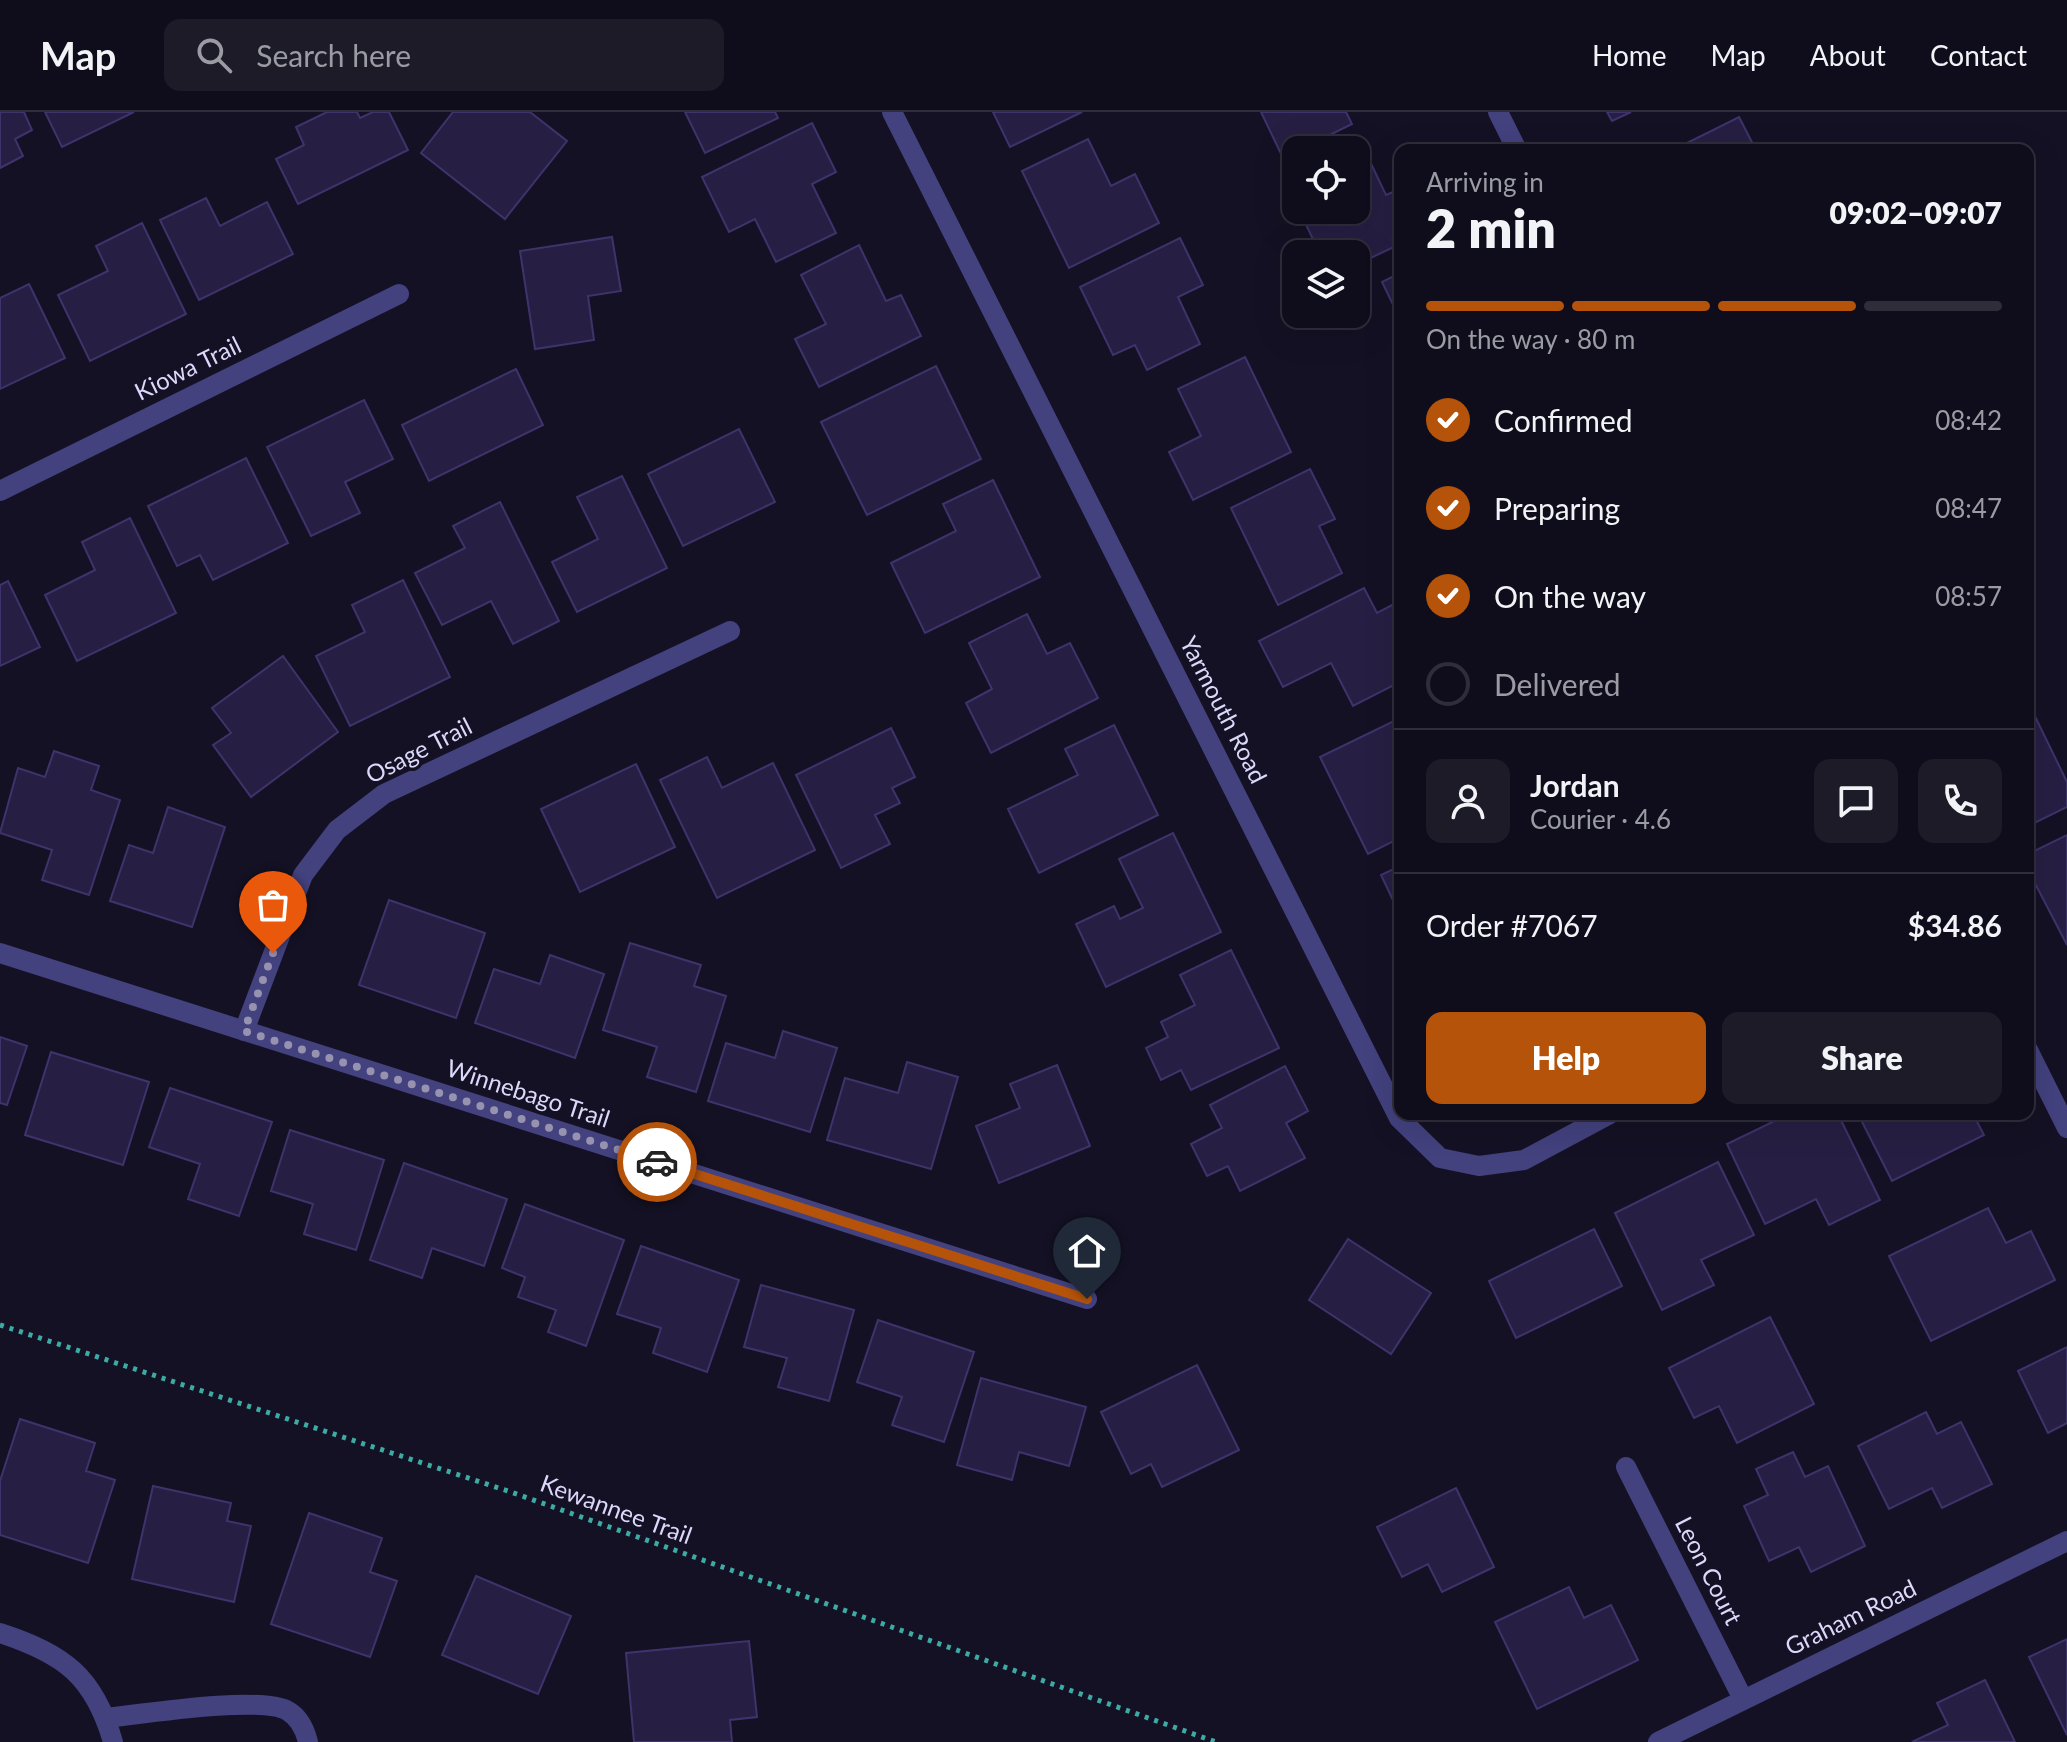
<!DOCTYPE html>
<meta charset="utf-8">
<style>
body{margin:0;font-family:Lato,sans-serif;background:#1d1b28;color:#f1f3f6;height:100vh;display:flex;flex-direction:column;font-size:30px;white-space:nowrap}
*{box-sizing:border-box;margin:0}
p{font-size:26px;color:#9b9ca3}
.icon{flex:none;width:44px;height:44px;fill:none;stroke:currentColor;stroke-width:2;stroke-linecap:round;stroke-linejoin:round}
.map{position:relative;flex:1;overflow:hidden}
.panel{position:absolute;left:1394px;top:32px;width:640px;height:976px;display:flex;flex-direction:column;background:#0f0d1b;border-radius:16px;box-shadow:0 8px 32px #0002,0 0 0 2px #2f2d3a}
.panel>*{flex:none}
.fabs{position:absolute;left:1282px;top:24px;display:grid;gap:16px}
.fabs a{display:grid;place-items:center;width:88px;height:88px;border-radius:16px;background:#0f0d1b;box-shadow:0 8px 32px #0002,0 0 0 2px #2f2d3a;font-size:40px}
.pin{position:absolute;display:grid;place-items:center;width:68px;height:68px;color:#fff;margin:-82px -34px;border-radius:50% 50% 50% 0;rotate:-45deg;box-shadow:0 0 8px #0007}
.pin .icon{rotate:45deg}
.courier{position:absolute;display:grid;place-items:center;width:80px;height:80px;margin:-40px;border:6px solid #b45309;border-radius:50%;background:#fff;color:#222;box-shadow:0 2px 10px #0007}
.headline em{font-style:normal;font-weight:800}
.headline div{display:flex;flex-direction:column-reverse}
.headline{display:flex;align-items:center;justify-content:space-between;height:136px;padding:0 32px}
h1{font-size:52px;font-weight:800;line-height:60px}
.bar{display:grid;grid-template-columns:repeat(4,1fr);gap:12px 8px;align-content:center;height:96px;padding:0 32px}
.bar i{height:10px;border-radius:6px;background:#2f2d3a}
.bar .current{background:#b45309}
.bar p{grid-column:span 4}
.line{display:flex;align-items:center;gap:20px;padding:0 32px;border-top:2px solid #2f2d3a}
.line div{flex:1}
.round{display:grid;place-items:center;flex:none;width:84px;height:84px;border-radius:16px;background:#1d1b28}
ol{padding:0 32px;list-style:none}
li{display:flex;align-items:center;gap:24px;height:88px}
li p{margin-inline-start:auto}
li .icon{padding:8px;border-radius:50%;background:#b45309;color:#fff;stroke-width:4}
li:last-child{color:#9b9ca3}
li i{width:44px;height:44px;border:4px solid #2f2d3a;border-radius:50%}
.primary-button{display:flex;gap:16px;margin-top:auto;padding:16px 32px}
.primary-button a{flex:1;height:92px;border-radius:16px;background:#b45309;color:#fff;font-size:32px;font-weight:800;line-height:92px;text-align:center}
.primary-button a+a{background:#1d1b28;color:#f1f3f6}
header{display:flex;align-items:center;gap:48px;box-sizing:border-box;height:112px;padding:0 40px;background:#0f0d1b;border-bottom:2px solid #2f2d3a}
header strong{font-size:38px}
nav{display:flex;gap:44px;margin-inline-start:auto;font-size:28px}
.search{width:560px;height:72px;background:#1d1b28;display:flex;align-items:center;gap:20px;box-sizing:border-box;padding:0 28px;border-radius:16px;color:#9b9ca3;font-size:30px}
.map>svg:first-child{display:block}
</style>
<header>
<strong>Map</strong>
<div class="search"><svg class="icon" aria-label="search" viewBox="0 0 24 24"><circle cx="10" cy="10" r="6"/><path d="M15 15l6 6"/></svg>Search here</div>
<nav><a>Home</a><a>Map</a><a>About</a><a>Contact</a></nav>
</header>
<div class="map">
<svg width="2067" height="1630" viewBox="0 0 2067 1630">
<rect width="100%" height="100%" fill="#141124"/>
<g fill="#261f43" stroke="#3f336c" stroke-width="2">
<polygon points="0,0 24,0 32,18 15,27 23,44 0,56"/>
<polygon points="45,0 134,0 62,35"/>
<polygon points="327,0 357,0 360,6 373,0 389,0 408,38 298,92 276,47 304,33 296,15"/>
<polygon points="453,0 530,0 567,29 505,107 421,41"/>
<polygon points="685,0 775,0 778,6 705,41"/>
<polygon points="993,0 1082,0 1010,35"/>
<polygon points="1261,0 1346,0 1352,12 1283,46"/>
<polygon points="1607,0 1631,0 1612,9"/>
<polygon points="1739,5 1756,38 1673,38"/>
<polygon points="812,11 836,60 812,72 836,121 776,150 755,107 729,120 702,65"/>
<polygon points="1088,27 1111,74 1135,62 1159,111 1069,156 1022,59"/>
<polygon points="1365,39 1386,83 1400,77 1400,132 1356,153 1356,142 1320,142 1299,98 1356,98 1356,43"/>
<polygon points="206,86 220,114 267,90 293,142 199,188 160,108"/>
<polygon points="142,111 186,202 90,249 58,183 108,159 96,134"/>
<polygon points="612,125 621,179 588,184 594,228 535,237 520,139"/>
<polygon points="1180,126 1203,173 1178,185 1200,232 1147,258 1135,233 1113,243 1080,175"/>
<polygon points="859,133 886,189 901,183 921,224 819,275 795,227 826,212 801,163"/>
<polygon points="1400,161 1400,207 1382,170"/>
<polygon points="29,172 65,246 0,277 0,186"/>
<polygon points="1245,245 1291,340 1193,388 1169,340 1201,324 1178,277"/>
<polygon points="936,254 981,347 867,403 821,310"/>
<polygon points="516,257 543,313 429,369 402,313"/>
<polygon points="364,288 393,347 345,370 360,401 311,424 267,335"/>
<polygon points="739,317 775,390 683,434 648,362"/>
<polygon points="246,346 288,431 213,468 200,443 177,454 148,394"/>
<polygon points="1310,357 1335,407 1319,414 1342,461 1278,493 1231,396"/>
<polygon points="622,364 667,456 577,500 552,450 598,427 577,385"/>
<polygon points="993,368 1040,465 925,521 891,451 956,419 943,392"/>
<polygon points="500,390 559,509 513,532 491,489 442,513 415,461 465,436 453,414"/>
<polygon points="130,406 176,501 77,549 45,483 95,458 82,430"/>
<polygon points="403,468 450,565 350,614 316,544 365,520 352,493"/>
<polygon points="8,469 40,535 0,554 0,473"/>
<polygon points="1364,476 1377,501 1400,489 1400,570 1353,594 1331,551 1283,575 1259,529"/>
<polygon points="1027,502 1047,542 1070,531 1098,586 991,641 966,591 992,577 969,531"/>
<polygon points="283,544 338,620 251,685 213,633 231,621 212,596"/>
<polygon points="2030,594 2067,670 2067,695 2028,714"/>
<polygon points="1400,606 1400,726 1368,742 1320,645"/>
<polygon points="1114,613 1158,703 1039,761 1008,697 1078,663 1065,637"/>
<polygon points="891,616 915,665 892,676 900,691 875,703 890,732 841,756 796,663"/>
<polygon points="54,639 99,654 91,678 120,688 89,783 42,768 52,738 0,721 18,656 45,665"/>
<polygon points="707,645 722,676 773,651 815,738 717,786 660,668"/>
<polygon points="636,652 675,735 580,780 541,697"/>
<polygon points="168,695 225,715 192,815 110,789 129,733 153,741"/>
<polygon points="1173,721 1221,820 1106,875 1076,812 1114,794 1120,807 1143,796 1119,747"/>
<polygon points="2067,723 2067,833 2028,758 2028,742"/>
<polygon points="1400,754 1400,803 1381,763"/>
<polygon points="389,788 485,821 456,906 359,873"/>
<polygon points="630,831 701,853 694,874 726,884 696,980 647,965 657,935 603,918"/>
<polygon points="1231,838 1279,936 1191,978 1181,958 1161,968 1146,936 1168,925 1161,910 1195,893 1180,863"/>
<polygon points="550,843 604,862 575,946 475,911 494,857 540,872"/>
<polygon points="783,919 837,936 810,1020 708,989 726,931 775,946"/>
<polygon points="0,925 27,934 7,993 0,991"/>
<polygon points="51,940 149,970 123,1053 25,1023"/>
<polygon points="907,950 958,965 931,1057 827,1028 845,966 898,981"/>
<polygon points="1057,953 1090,1034 999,1071 976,1014 1020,996 1010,972"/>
<polygon points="1285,954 1308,999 1286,1011 1305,1046 1240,1079 1228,1054 1207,1064 1191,1032 1222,1016 1210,993"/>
<polygon points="170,976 272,1010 239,1104 188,1087 200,1052 149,1035"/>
<polygon points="1789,1002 1838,1002 1880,1088 1829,1113 1816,1087 1765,1112 1727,1032"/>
<polygon points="1858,1002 1973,1002 1984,1023 1892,1069"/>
<polygon points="290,1018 384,1048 356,1138 304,1122 313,1092 271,1079"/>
<polygon points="1718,1050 1754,1123 1701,1148 1714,1173 1662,1198 1615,1101"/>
<polygon points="404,1051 507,1087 484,1154 432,1136 422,1166 370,1148"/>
<polygon points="525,1092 624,1128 586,1234 548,1220 556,1198 518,1185 525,1165 502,1156"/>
<polygon points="1988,1096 2006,1131 2031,1119 2055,1168 1931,1229 1889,1144"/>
<polygon points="1594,1117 1622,1174 1516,1226 1489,1169"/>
<polygon points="1348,1127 1431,1181 1391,1242 1309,1188"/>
<polygon points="641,1134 739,1168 707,1260 653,1241 661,1216 617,1202"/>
<polygon points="761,1173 854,1198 829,1289 778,1275 787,1246 744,1235"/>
<polygon points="1770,1205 1814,1292 1737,1331 1719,1294 1694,1306 1669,1256"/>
<polygon points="878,1208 974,1240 944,1330 892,1313 902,1285 857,1270"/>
<polygon points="2067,1235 2067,1311 2048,1321 2018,1259"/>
<polygon points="1197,1253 1239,1338 1162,1375 1151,1352 1131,1362 1101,1300"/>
<polygon points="981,1266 1086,1295 1069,1354 1019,1340 1012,1368 957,1353"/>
<polygon points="1926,1300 1937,1322 1961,1310 1992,1372 1942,1396 1932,1376 1889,1397 1858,1334"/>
<polygon points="20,1307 95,1331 86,1359 115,1368 88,1451 0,1423 0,1369"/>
<polygon points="1793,1340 1805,1365 1828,1354 1865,1434 1811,1460 1799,1435 1769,1449 1744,1394 1768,1383 1756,1357"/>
<polygon points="153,1374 231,1391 227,1409 251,1414 234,1490 132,1467"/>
<polygon points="1456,1376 1494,1455 1442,1480 1428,1452 1402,1465 1377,1415"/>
<polygon points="309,1401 382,1426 370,1460 397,1469 370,1545 271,1512"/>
<polygon points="476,1464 571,1504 538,1582 442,1543"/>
<polygon points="1569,1475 1584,1506 1611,1493 1638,1548 1537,1597 1495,1510"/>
<polygon points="2067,1527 2067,1623 2029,1545"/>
<polygon points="749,1529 757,1605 730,1608 732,1630 634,1630 626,1541"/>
<polygon points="1985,1568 2015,1630 1912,1630 1948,1613 1937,1591"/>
</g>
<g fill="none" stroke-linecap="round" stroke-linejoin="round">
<polyline stroke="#3caba5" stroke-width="5" stroke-dasharray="4 6" stroke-linecap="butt" points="0,1213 508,1379 1216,1630"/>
<g stroke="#43417e" stroke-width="20">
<polyline points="892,0 1399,1006 1440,1046 1479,1054 1524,1048 1610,1002"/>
<polyline points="1498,0 1517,38"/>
<polyline points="0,379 399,182"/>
<polyline points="0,841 1087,1187"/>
<polyline points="244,919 303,763 337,718 384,682 730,519"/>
<polyline points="2028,938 2067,1016"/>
<polyline points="1626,1355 1743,1587"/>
<path d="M0 1521C64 1542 94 1564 113 1630"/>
<path d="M106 1606C142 1602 262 1583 288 1599 300 1606 305 1618 308 1630"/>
<polyline points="1658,1630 2067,1429"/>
</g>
</g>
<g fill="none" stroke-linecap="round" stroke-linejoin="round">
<polyline stroke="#9692b0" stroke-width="8" stroke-dasharray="0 14.4" points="273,841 244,919 657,1050"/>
<polyline stroke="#b45309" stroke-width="10" points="657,1050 1087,1187"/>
</g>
<g text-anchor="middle" stroke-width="7" stroke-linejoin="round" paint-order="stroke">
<g font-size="24" fill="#dcd8fb" stroke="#141124">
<text transform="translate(188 257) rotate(-26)" y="8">Kiowa Trail</text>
<text transform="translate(1223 598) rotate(63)" y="8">Yarmouth Road</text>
<text transform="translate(419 639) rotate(-27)" y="8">Osage Trail</text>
<text transform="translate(528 982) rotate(18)" y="8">Winnebago Trail</text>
<text transform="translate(616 1398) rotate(20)" y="8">Kewannee Trail</text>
<text transform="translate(1708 1459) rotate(63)" y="8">Leon Court</text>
<text transform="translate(1851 1506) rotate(-26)" y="8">Graham Road</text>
</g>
</g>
</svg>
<div class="fabs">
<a><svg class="icon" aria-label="locate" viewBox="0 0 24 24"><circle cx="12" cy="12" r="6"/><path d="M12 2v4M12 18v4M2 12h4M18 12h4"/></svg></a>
<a><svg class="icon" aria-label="layers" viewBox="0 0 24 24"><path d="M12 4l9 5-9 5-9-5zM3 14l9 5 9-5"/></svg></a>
</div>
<div class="pin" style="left:273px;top:841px;background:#ea580c"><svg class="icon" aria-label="bag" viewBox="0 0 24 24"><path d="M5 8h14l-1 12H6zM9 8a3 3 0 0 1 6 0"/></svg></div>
<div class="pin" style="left:1087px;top:1187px;background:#1f2937"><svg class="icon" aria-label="home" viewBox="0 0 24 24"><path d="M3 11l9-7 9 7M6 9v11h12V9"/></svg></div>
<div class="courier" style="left:657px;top:1050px"><svg class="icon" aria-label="car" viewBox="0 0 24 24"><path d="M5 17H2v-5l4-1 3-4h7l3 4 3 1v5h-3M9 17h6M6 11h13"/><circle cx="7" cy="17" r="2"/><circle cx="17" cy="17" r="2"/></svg></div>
<section class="panel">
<div class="headline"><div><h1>2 min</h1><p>Arriving in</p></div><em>09:02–09:07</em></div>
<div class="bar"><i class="current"></i><i class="current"></i><i class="current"></i><i></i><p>On the way · 80 m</p></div>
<ol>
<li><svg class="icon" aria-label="check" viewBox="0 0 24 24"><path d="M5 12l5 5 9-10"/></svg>Confirmed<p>08:42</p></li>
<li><svg class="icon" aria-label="check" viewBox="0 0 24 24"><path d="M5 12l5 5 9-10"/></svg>Preparing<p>08:47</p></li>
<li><svg class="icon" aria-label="check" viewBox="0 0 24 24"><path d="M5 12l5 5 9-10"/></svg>On the way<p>08:57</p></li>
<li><i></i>Delivered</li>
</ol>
<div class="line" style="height:144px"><a class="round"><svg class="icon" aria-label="person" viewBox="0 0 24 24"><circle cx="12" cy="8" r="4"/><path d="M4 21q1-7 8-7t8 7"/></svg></a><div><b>Jordan</b><p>Courier · 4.6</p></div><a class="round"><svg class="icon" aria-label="chat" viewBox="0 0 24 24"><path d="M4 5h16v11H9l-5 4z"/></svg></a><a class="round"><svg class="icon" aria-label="phone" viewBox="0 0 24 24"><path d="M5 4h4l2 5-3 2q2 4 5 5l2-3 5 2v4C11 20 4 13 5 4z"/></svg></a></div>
<div class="line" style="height:104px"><div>Order #7067</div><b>$34.86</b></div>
<div class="primary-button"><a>Help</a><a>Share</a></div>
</section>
</div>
